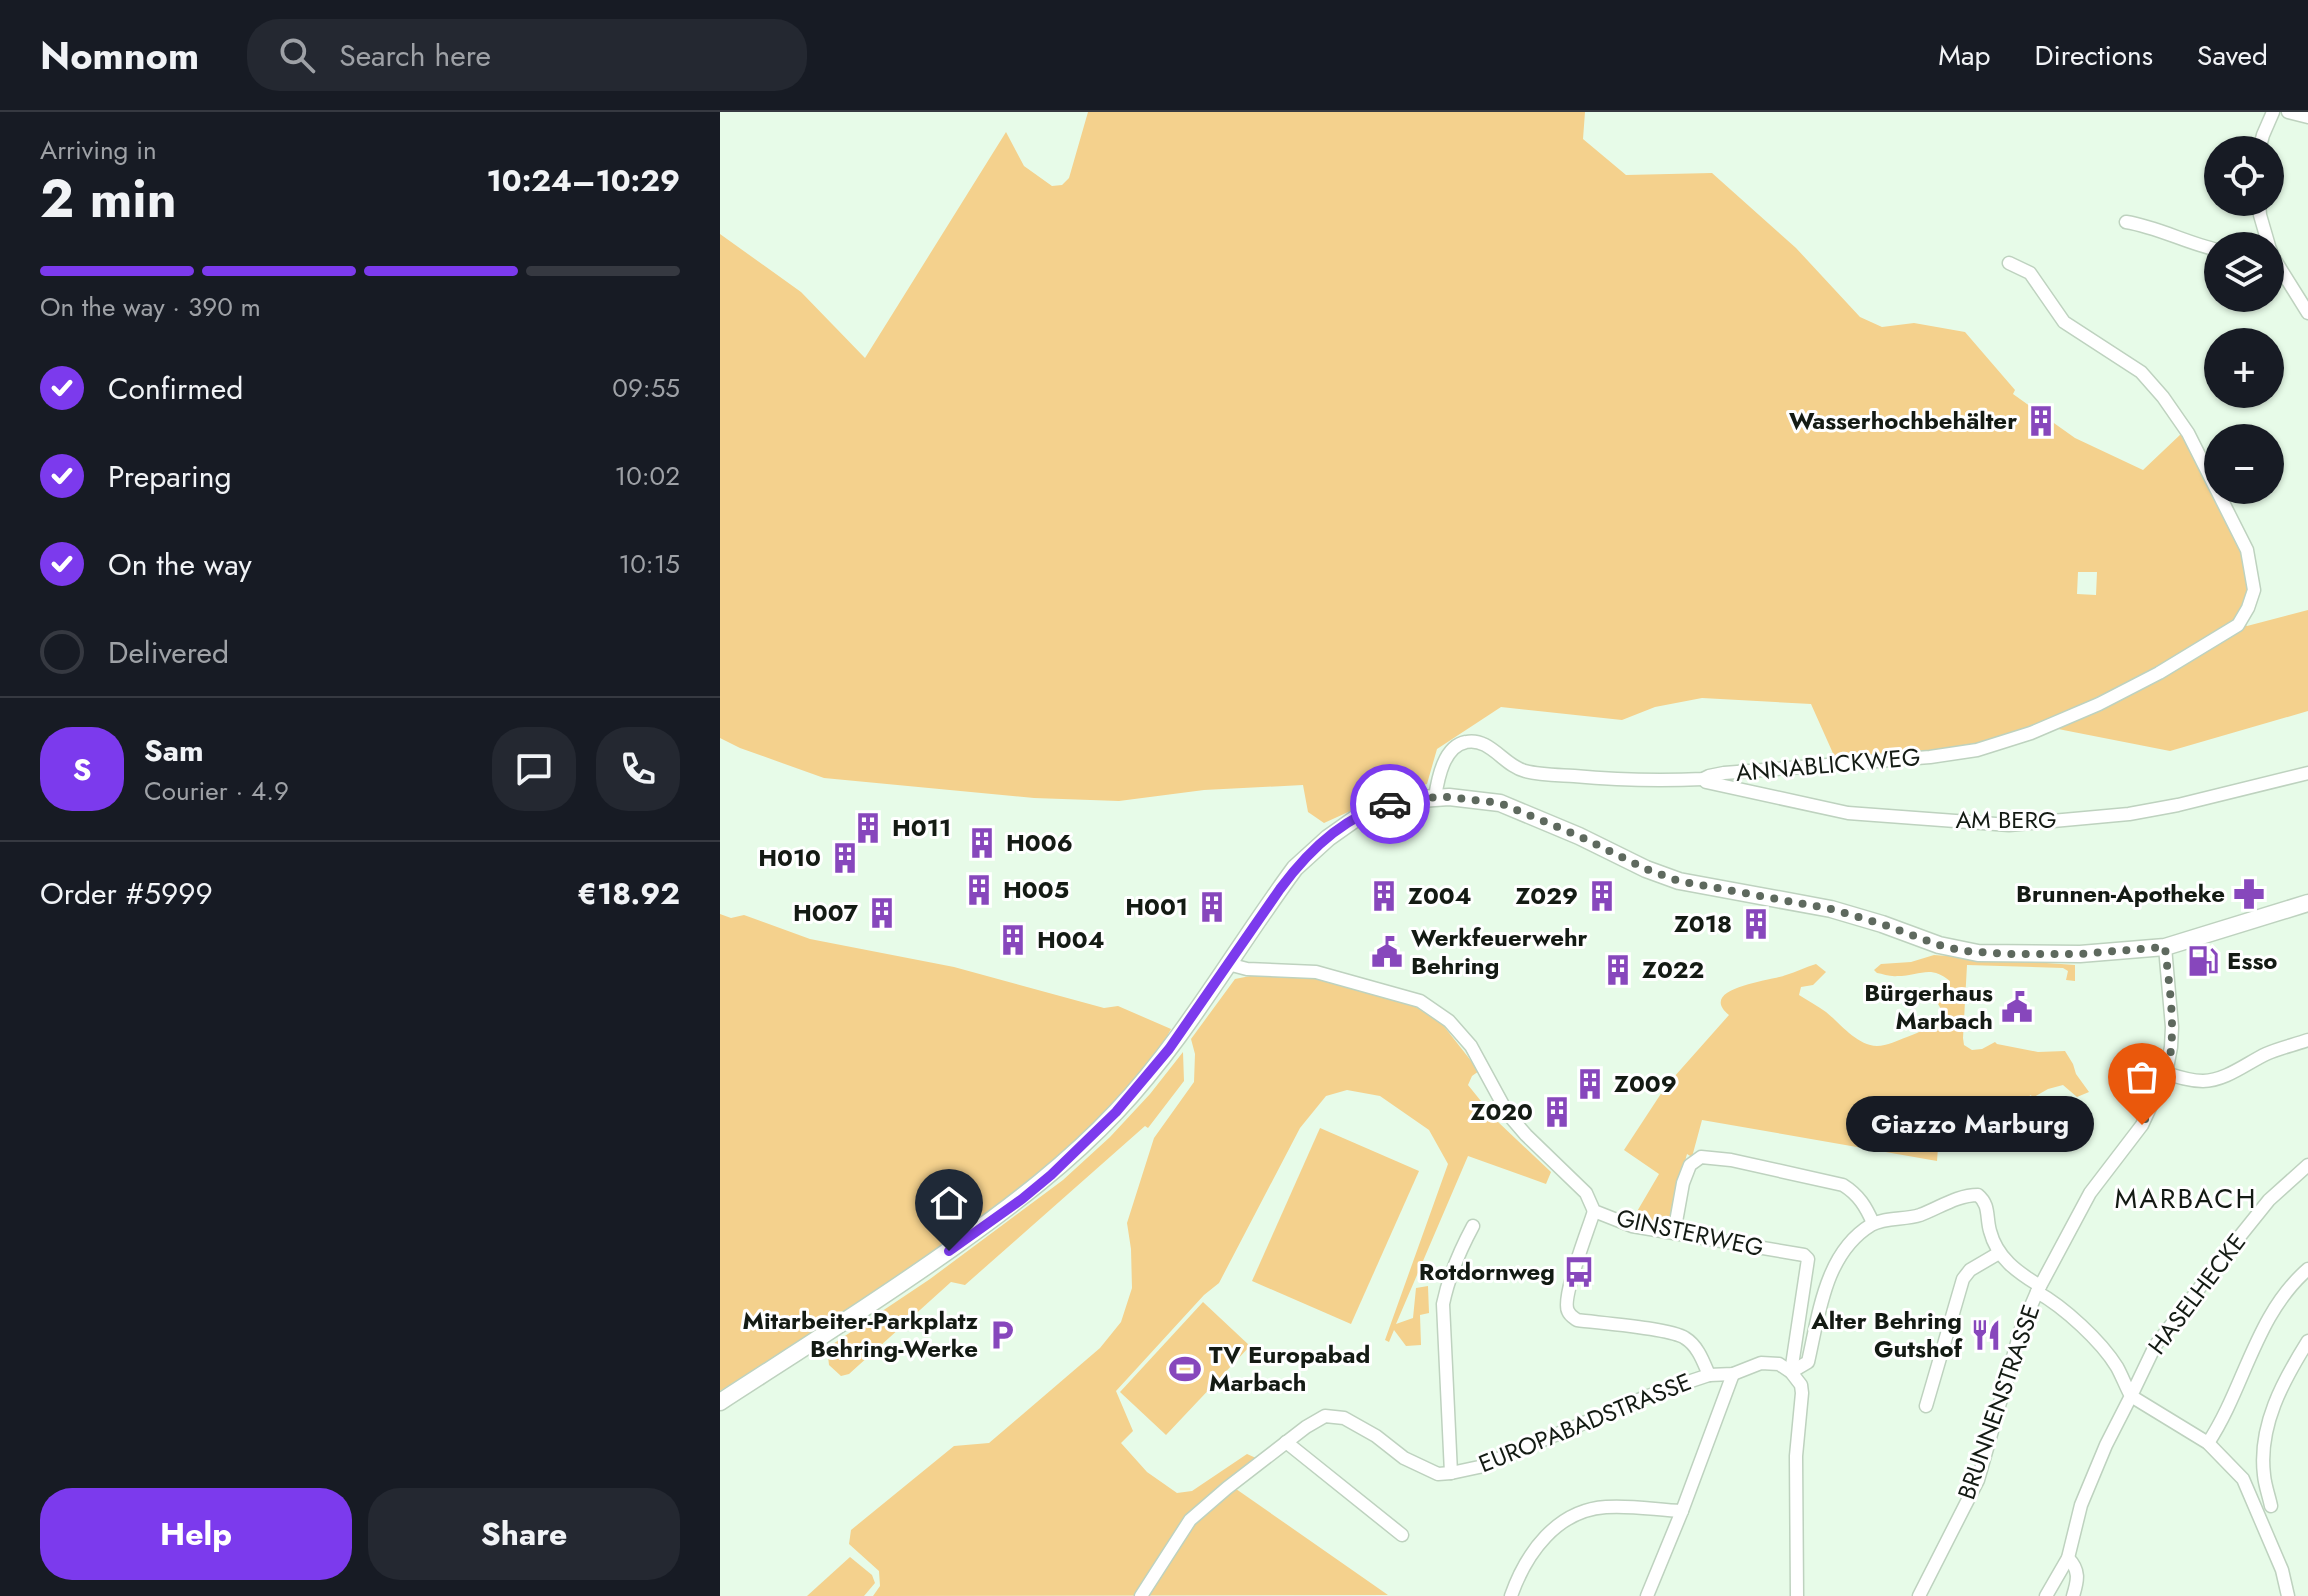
<!DOCTYPE html>
<meta charset="utf-8">
<style>
body{margin:0;font-family:Jost,sans-serif;background:#242831;color:#f1f3f6;height:100vh;display:flex;flex-direction:column;font-size:30px;white-space:nowrap}
*{box-sizing:border-box;margin:0}
p{font-size:26px;color:#9ea1a6}
.icon{flex:none;width:44px;height:44px;fill:none;stroke:currentColor;stroke-width:2;stroke-linecap:round;stroke-linejoin:round}
.map{position:relative;flex:1;overflow:hidden}
.panel{display:flex;flex-direction:column;background:#171b24;width:720px}
.panel>*{flex:none}
.fabs{position:absolute;left:1484px;top:24px;display:grid;gap:16px}
.fabs a{display:grid;place-items:center;width:80px;height:80px;border-radius:50%;background:#171b24;box-shadow:0 2px 6px #0004;font-size:40px}
.pin{position:absolute;display:grid;place-items:center;width:68px;height:68px;color:#fff;margin:-82px -34px;border-radius:50% 50% 50% 0;rotate:-45deg;box-shadow:0 0 8px #0007}
.pin .icon{rotate:45deg}
.courier{position:absolute;display:grid;place-items:center;width:80px;height:80px;margin:-40px;border:6px solid #7c3aed;border-radius:50%;background:#fff;color:#222;box-shadow:0 2px 10px #0007}
.bubble{position:absolute;height:56px;border-radius:28px;background:#171b24;box-shadow:0 2px 6px #0004;font-size:26px;font-weight:700;line-height:56px;text-align:center}
.headline em{font-style:normal;font-weight:700}
.headline div{display:flex;flex-direction:column-reverse}
.headline{display:flex;align-items:center;justify-content:space-between;height:136px;padding:0 40px}
h1{font-size:52px;font-weight:700;line-height:60px}
.bar{display:grid;grid-template-columns:repeat(4,1fr);gap:12px 8px;align-content:center;height:96px;padding:0 40px}
.bar i{height:10px;border-radius:6px;background:#363941}
.bar .on{background:#7c3aed}
.bar p{grid-column:span 4}
.line{display:flex;align-items:center;gap:20px;padding:0 40px;border-top:2px solid #363941}
.line div{flex:1}
.round{display:grid;place-items:center;flex:none;width:84px;height:84px;border-radius:32px;background:#242831}
ol{padding:0 40px;list-style:none}
li{display:flex;align-items:center;gap:24px;height:88px}
li p{margin-inline-start:auto}
li .icon{padding:8px;border-radius:50%;background:#7c3aed;color:#fff;stroke-width:4}
li:last-child{color:#9ea1a6}
li i{width:44px;height:44px;border:4px solid #363941;border-radius:50%}
.action{display:flex;gap:16px;margin-top:auto;padding:16px 40px}
.action a{flex:1;height:92px;border-radius:32px;background:#7c3aed;color:#fff;font-size:32px;font-weight:700;line-height:92px;text-align:center}
.action a+a{background:#242831;color:#f1f3f6}
header{display:flex;align-items:center;gap:48px;box-sizing:border-box;height:112px;padding:0 40px;background:#171b24;border-bottom:2px solid #363941}
header strong{font-size:38px}
nav{display:flex;gap:44px;margin-inline-start:auto;font-size:28px}
.search{width:560px;height:72px;background:#242831;display:flex;align-items:center;gap:20px;box-sizing:border-box;padding:0 28px;border-radius:32px;color:#9ea1a6;font-size:30px}
main{display:flex;flex:1;min-height:0}
.map>svg:first-child{display:block}
</style>
<header>
<strong>Nomnom</strong>
<div class="search"><svg class="icon" aria-label="search" viewBox="0 0 24 24"><circle cx="10" cy="10" r="6"/><path d="M15 15l6 6"/></svg>Search here</div>
<nav><a>Map</a><a>Directions</a><a>Saved</a></nav>
</header>
<main>
<section class="panel">
<div class="headline"><div><h1>2 min</h1><p>Arriving in</p></div><em>10:24–10:29</em></div>
<div class="bar"><i class="on"></i><i class="on"></i><i class="on"></i><i></i><p>On the way · 390 m</p></div>
<ol>
<li><svg class="icon" aria-label="check" viewBox="0 0 24 24"><path d="M5 12l5 5 9-10"/></svg>Confirmed<p>09:55</p></li>
<li><svg class="icon" aria-label="check" viewBox="0 0 24 24"><path d="M5 12l5 5 9-10"/></svg>Preparing<p>10:02</p></li>
<li><svg class="icon" aria-label="check" viewBox="0 0 24 24"><path d="M5 12l5 5 9-10"/></svg>On the way<p>10:15</p></li>
<li><i></i>Delivered</li>
</ol>
<div class="line" style="height:144px"><b class="round" style="background:#7c3aed;color:#fff">S</b><div><b>Sam</b><p>Courier · 4.9</p></div><a class="round"><svg class="icon" aria-label="chat" viewBox="0 0 24 24"><path d="M4 5h16v11H9l-5 4z"/></svg></a><a class="round"><svg class="icon" aria-label="phone" viewBox="0 0 24 24"><path d="M5 4h4l2 5-3 2q2 4 5 5l2-3 5 2v4C11 20 4 13 5 4z"/></svg></a></div>
<div class="line" style="height:104px"><div>Order #5999</div><b>€18.92</b></div>
<div class="action"><a>Help</a><a>Share</a></div>
</section>
<div class="map">
<svg width="1588" height="1484" viewBox="0 0 1588 1484">
<rect width="100%" height="100%" fill="#e7fbe8"/>
<g fill="#f4d18d" fill-rule="evenodd">
<path d="M368 0H865L863 27 906 63 992 61 1076 136 1140 205 1162 215 1194 211 1245 220 1295 278 1293 282 1355 326 1423 358 1462 321 1524 440 1531 479 1518 508 1527 514 1588 498V599L1450 639 1333 616 1256 633 1211 640 1171 641 1116 648 1091 592 982 586 935 595 902 608 781 595 717 637 707 672 657 687 604 711 588 700 583 673 484 678 399 689 314 686 104 666 20 636 0 626V122L81 180 145 246 286 20 304 54 332 74 342 73 349 66ZM1358 460H1377L1376 483 1357 482Z"/>
<polygon points="0,802 11,806 24,803 90,827 234,855 384,896 398,894 451,917 438,941 360,1033 240,1127 0,1279"/>
<path d="M1214 843 1355 853V869L1346 868 1348 859 1343 856 1247 853 1243 926 1244 933 1252 938 1262 937 1275 930 1277 932 1318 940 1345 939 1353 952 1356 962 1369 980 1357 985 1343 973 1328 977 1314 985 1310 983 1299 1021 1220 1009 1217 1049 982 1008 972 1045 967 1042 949 1109 940 1112 912 1108 939 1062 904 1038 946 974 1009 903C976 876 1051 869 1066 863 1076 860 1086 855 1096 852L1106 860 1093 873 1081 875 1079 883C1088 889 1098 894 1106 900 1121 912 1136 933 1157 934 1167 934 1178 928 1187 925 1202 919 1213 915 1224 902L1218 892 1211 888 1221 880 1230 877V869C1210 852 1200 864 1177 864 1171 865 1163 862 1157 861L1154 858 1161 852 1191 850Z"/>
<polygon points="594,863 696,895 723,913 759,959 752,964 748,973 777,1009 831,1060 826,1072 748,1044 676,1212 693,1206 696,1176 708,1174 709,1201 700,1203 701,1233 686,1234 674,1218 669,1230 665,1228 728,1052 709,1018 660,984 627,978 606,984 580,1016 499,1171 484,1183 396,1279 413,1319 401,1331 427,1360 457,1381 472,1379 527,1342 536,1346 506,1370 668,1483 153,1484 160,1474 159,1459 129,1432 131,1418 234,1334 269,1331 380,1236 401,1210 412,1176 411,1137 407,1111 434,1026 474,970 475,942 471,927 515,867 530,864"/>
<polygon points="463,940 464,969 428,1016 425,1014 245,1173 231,1170 129,1262 121,1264 109,1253 107,1236 210,1167 343,1068 390,1025 430,982"/>
<polygon points="600,1016 699,1059 631,1212 532,1169"/>
<polygon points="483,1190 530,1234 446,1323 400,1280"/>
<polygon points="130,1445 152,1463 155,1471 144,1484 87,1484"/>
</g>
<g fill="none" stroke-linecap="round" stroke-linejoin="round">
<defs>
<g id="minor">
<polyline points="1568,0 1588,5"/>
<polyline points="1539,38 1543,23 1553,0"/>
<polyline points="1539,90 1540,103 1549,134"/>
<path d="M1406 110C1438 115 1466 131 1498 138"/>
<polyline points="1550,137 1553,145 1588,201"/>
<polyline points="983,667 986,670 1128,701 1289,713 1409,702 1458,693 1588,661"/>
<path d="M715 685C718 666 724 634 746 630 770 625 784 654 805 659 820 663 838 663 854 664 897 668 939 669 983 667L989 664 1004 661 1210 645 1257 638 1311 621 1379 592 1439 561 1518 513 1528 496 1534 478 1527 438 1468 321 1443 285 1421 260 1344 210 1310 161 1289 151"/>
<polyline points="508,852 527,857 596,860 700,889 729,909 751,934 788,1002 806,1023 866,1081 874,1099 912,1114 1084,1143 1088,1147 1071,1260"/>
<path d="M1446 961C1458 965 1470 969 1483 969 1505 969 1527 951 1546 942 1559 936 1574 933 1588 928"/>
<path d="M874 1099C869 1116 841 1186 848 1199 850 1204 853 1205 857 1208 879 1211 950 1216 965 1226 978 1234 983 1249 989 1263"/>
<path d="M954 1121 963 1071 970 1053 981 1045 1011 1048 1123 1073C1139 1083 1146 1095 1153 1111"/>
<path d="M1317 1180C1344 1195 1381 1229 1397 1255 1402 1264 1406 1275 1411 1284L1386 1333 1361 1393 1348 1446 1326 1484"/>
<path d="M1071 1260 1088 1250C1099 1202 1105 1141 1151 1113 1165 1105 1185 1108 1200 1103 1219 1096 1237 1083 1258 1083 1270 1093 1266 1105 1270 1119 1277 1146 1297 1160 1320 1174"/>
<polyline points="1206,1294 1243,1167 1250,1158 1279,1141"/>
<polyline points="566,1330 682,1423"/>
<path d="M1488 1331C1525 1275 1535 1203 1588 1157"/>
<path d="M731 1361 723 1192C729 1163 739 1140 753 1114"/>
<path d="M1551 1394C1549 1384 1545 1374 1544 1363 1538 1314 1563 1269 1588 1229"/>
<path d="M1348 1446C1360 1458 1358 1468 1353 1484"/>
<polyline points="421,1484 470,1408 507,1376 586,1315 605,1304 624,1306 656,1324 684,1346 718,1362 731,1361 759,1355 928,1284 968,1270 989,1263 1013,1262 1041,1251 1059,1252 1071,1260 1081,1273 1082,1281 1076,1344 1077,1484"/>
<path d="M791 1484C806 1441 837 1398 886 1395 911 1393 937 1398 962 1399"/>
<polyline points="927,1484 962,1399 1013,1262"/>
<polyline points="1199,1484 1258,1368 1301,1217 1317,1180 1370,1081 1422,1013 1446,961 1451,935 1452,915 1445,835"/>
<polyline points="1568,1484 1562,1458 1523,1367 1488,1331 1411,1284 1435,1234 1504,1144 1549,1088 1588,1053"/>
</g>
<path id="secondary" d="M0 1290C80 1238 160 1188 238 1132 294 1092 348 1051 396 1000 465 927 515 837 575 756L608 726 642 702 656 696 686 688 729 685 780 691 859 724 926 757 959 769 1111 797 1162 812 1219 833 1258 841 1360 842 1445 835 1588 791"/>
</defs>
<use href="#minor" stroke="#bed2bf" stroke-width="15"/>
<use href="#secondary" stroke="#bed2bf" stroke-width="19"/>
<use href="#minor" stroke="#fff" stroke-width="12"/>
<use href="#secondary" stroke="#fff" stroke-width="16"/>
</g>
<g fill="none" stroke-linecap="round" stroke-linejoin="round">
<path stroke="#5e695e" stroke-width="8" stroke-dasharray="0 14.4" d="M670 692 701 686 729 685 780 691 859 724 926 757 959 769 1111 797 1162 812 1219 833 1243 839 1288 842H1360L1445 835C1449 874 1458 924 1446 962 1440 979 1430 997 1422 1013"/>
<path stroke="#7c3aed" stroke-width="10" d="M229 1139 302 1087 331 1063 396 1000 449 937 560 777C588 739 624 704 670 692"/>
</g>
<defs>
<symbol id="building-bare" viewBox="-9 -9 18 18"><path d="M-4-6H4V6H1V3H-1V6H-4ZM-2.5-4.3h1.7v1.8h-1.7ZM.8-4.3h1.7v1.8H.8ZM-2.5-1h1.7V.8h-1.7ZM.8-1h1.7V.8H.8Z" fill="#8747bc" stroke="#fff" stroke-width="2.5" paint-order="stroke"/></symbol>
<symbol id="pharmacy-bare" viewBox="-9 -9 18 18"><path d="M-2-6h4v4h4v4h-4v4h-4v-4h-4v-4h4Z" fill="#8747bc" stroke="#fff" stroke-width="2.5" paint-order="stroke"/></symbol>
<symbol id="civic-bare" viewBox="-9 -9 18 18"><path d="M-.6-6.5H3V-4.5H.6V-3L4-1V1h2V6H-6V1h2V-1L-.6-3ZM-1.2 2.5V6h2.4V2.5Z" fill="#8747bc" stroke="#fff" stroke-width="2.5" paint-order="stroke"/></symbol>
<symbol id="fuel-bare" viewBox="-9 -9 18 18"><path d="M-5.5-6h7V0h2V4h1.3V-2.5L3-4.5l.8-.8L6-3V5H2.5V1h-1V6h-7ZM-4.2-4.7v3.2H.2V-4.7Z" fill="#8747bc" stroke="#fff" stroke-width="2.5" paint-order="stroke"/></symbol>
<symbol id="bus-bare" viewBox="-9 -9 18 18"><path d="M-5-6H5V4H4V6H2V4H-2V6H-4V4H-5ZM-3.5-4V0h7V-4ZM-3.5 1.2v1.5H-2V1.2ZM2 1.2v1.5H3.5V1.2Z" fill="#8747bc" stroke="#fff" stroke-width="2.5" paint-order="stroke"/></symbol>
<symbol id="parking-bare" viewBox="-9 -9 18 18"><path d="M-3.5-5.5H1a3.5 3.5 0 0 1 0 7H-1V5.5H-3.5ZM-1-3.4V-.6H.8a1.4 1.4 0 0 0 0-2.8Z" fill="#8747bc" stroke="#fff" stroke-width="2.5" paint-order="stroke"/></symbol>
<symbol id="restaurant-bare" viewBox="-9 -9 18 18"><path d="M-5-6h1v4h1v-4h1v4h1v-4h1v5L-1.5 .5V6h-2V.5L-5-1ZM5-6V6H3V1.5H1.5Q1.5-4 5-6Z" fill="#8747bc" stroke="#fff" stroke-width="2.5" paint-order="stroke"/></symbol>
<symbol id="stadium-bare" viewBox="-9 -9 18 18"><path d="M0-5a6.5 5 0 1 0 0 10a6.5 5 0 1 0 0-10ZM-3.5-1.8h7v3.6h-7Z" fill="#8747bc" stroke="#fff" stroke-width="2.5" paint-order="stroke"/></symbol>
</defs>
<g fill-rule="evenodd">
<use href="#building-bare" x="1299" y="287" width="44" height="44"/>
<use href="#building-bare" x="126" y="694" width="44" height="44"/>
<use href="#building-bare" x="240" y="709" width="44" height="44"/>
<use href="#building-bare" x="103" y="724" width="44" height="44"/>
<use href="#building-bare" x="237" y="756" width="44" height="44"/>
<use href="#pharmacy-bare" x="1507" y="760" width="44" height="44"/>
<use href="#building-bare" x="642" y="762" width="44" height="44"/>
<use href="#building-bare" x="860" y="762" width="44" height="44"/>
<use href="#building-bare" x="470" y="773" width="44" height="44"/>
<use href="#building-bare" x="140" y="779" width="44" height="44"/>
<use href="#building-bare" x="1014" y="790" width="44" height="44"/>
<use href="#building-bare" x="271" y="806" width="44" height="44"/>
<use href="#civic-bare" x="645" y="818" width="44" height="44"/>
<use href="#fuel-bare" x="1461" y="827" width="44" height="44"/>
<use href="#building-bare" x="876" y="836" width="44" height="44"/>
<use href="#civic-bare" x="1275" y="873" width="44" height="44"/>
<use href="#building-bare" x="848" y="950" width="44" height="44"/>
<use href="#building-bare" x="815" y="978" width="44" height="44"/>
<use href="#bus-bare" x="837" y="1138" width="44" height="44"/>
<use href="#parking-bare" x="260" y="1201" width="44" height="44"/>
<use href="#restaurant-bare" x="1244" y="1201" width="44" height="44"/>
<use href="#stadium-bare" x="443" y="1235" width="44" height="44"/>
</g>
<g text-anchor="middle" stroke-width="6" stroke-linejoin="round" paint-order="stroke">
<g font-size="24" font-weight="bold" fill="#141b14" stroke="#fff" text-anchor="end">
<text x="1297" y="317">Wasserhochbehälter</text>
<text x="172" y="724" text-anchor="start">H011</text>
<text x="286" y="739" text-anchor="start">H006</text>
<text x="101" y="754">H010</text>
<text x="283" y="786" text-anchor="start">H005</text>
<text x="1505" y="790">Brunnen-Apotheke</text>
<text x="688" y="792" text-anchor="start">Z004</text>
<text x="858" y="792">Z029</text>
<text x="468" y="803">H001</text>
<text x="138" y="809">H007</text>
<text x="1012" y="820">Z018</text>
<text x="691" y="834" text-anchor="start">Werkfeuerwehr<tspan x="691" dy="28">Behring</tspan></text>
<text x="317" y="836" text-anchor="start">H004</text>
<text x="1507" y="857" text-anchor="start">Esso</text>
<text x="922" y="866" text-anchor="start">Z022</text>
<text x="1273" y="889">Bürgerhaus<tspan x="1273" dy="28">Marbach</tspan></text>
<text x="894" y="980" text-anchor="start">Z009</text>
<text x="813" y="1008">Z020</text>
<text x="835" y="1168">Rotdornweg</text>
<text x="258" y="1217">Mitarbeiter-Parkplatz<tspan x="258" dy="28">Behring-Werke</tspan></text>
<text x="1242" y="1217">Alter Behring<tspan x="1242" dy="28">Gutshof</tspan></text>
<text x="489" y="1251" text-anchor="start">TV Europabad<tspan x="489" dy="28">Marbach</tspan></text>
</g>
<g font-size="24" fill="#141b14" stroke="#fff">
<text transform="translate(1108 653) rotate(-5)" y="8">ANNABLICKWEG</text>
<text x="1286" y="716">AM BERG</text>
<text transform="translate(970 1121) rotate(12)" y="8">GINSTERWEG</text>
<text transform="translate(1477 1182) rotate(-53)" y="8">HASELHECKE</text>
<text transform="translate(1279 1290) rotate(-71)" y="8">BRUNNENSTRASSE</text>
<text transform="translate(865 1311) rotate(-22)" y="8">EUROPABADSTRASSE</text>
</g>
<g font-size="28" letter-spacing="2" fill="#141b14" stroke="#fff">
<text x="1466" y="1096">MARBACH</text>
</g>
</g>
</svg>
<div class="fabs">
<a><svg class="icon" aria-label="locate" viewBox="0 0 24 24"><circle cx="12" cy="12" r="6"/><path d="M12 2v4M12 18v4M2 12h4M18 12h4"/></svg></a>
<a><svg class="icon" aria-label="layers" viewBox="0 0 24 24"><path d="M12 4l9 5-9 5-9-5zM3 14l9 5 9-5"/></svg></a>
<a>+</a>
<a>−</a>
</div>
<div class="pin" style="left:1422px;top:1013px;background:#ea580c"><svg class="icon" aria-label="bag" viewBox="0 0 24 24"><path d="M5 8h14l-1 12H6zM9 8a3 3 0 0 1 6 0"/></svg></div>
<div class="pin" style="left:229px;top:1139px;background:#1f2937"><svg class="icon" aria-label="home" viewBox="0 0 24 24"><path d="M3 11l9-7 9 7M6 9v11h12V9"/></svg></div>
<div class="courier" style="left:670px;top:692px"><svg class="icon" aria-label="car" viewBox="0 0 24 24"><path d="M5 17H2v-5l4-1 3-4h7l3 4 3 1v5h-3M9 17h6M6 11h13"/><circle cx="7" cy="17" r="2"/><circle cx="17" cy="17" r="2"/></svg></div>
<div class="bubble" style="left:1126px;top:984px;width:248px">Giazzo Marburg</div>
</div>
</main>
